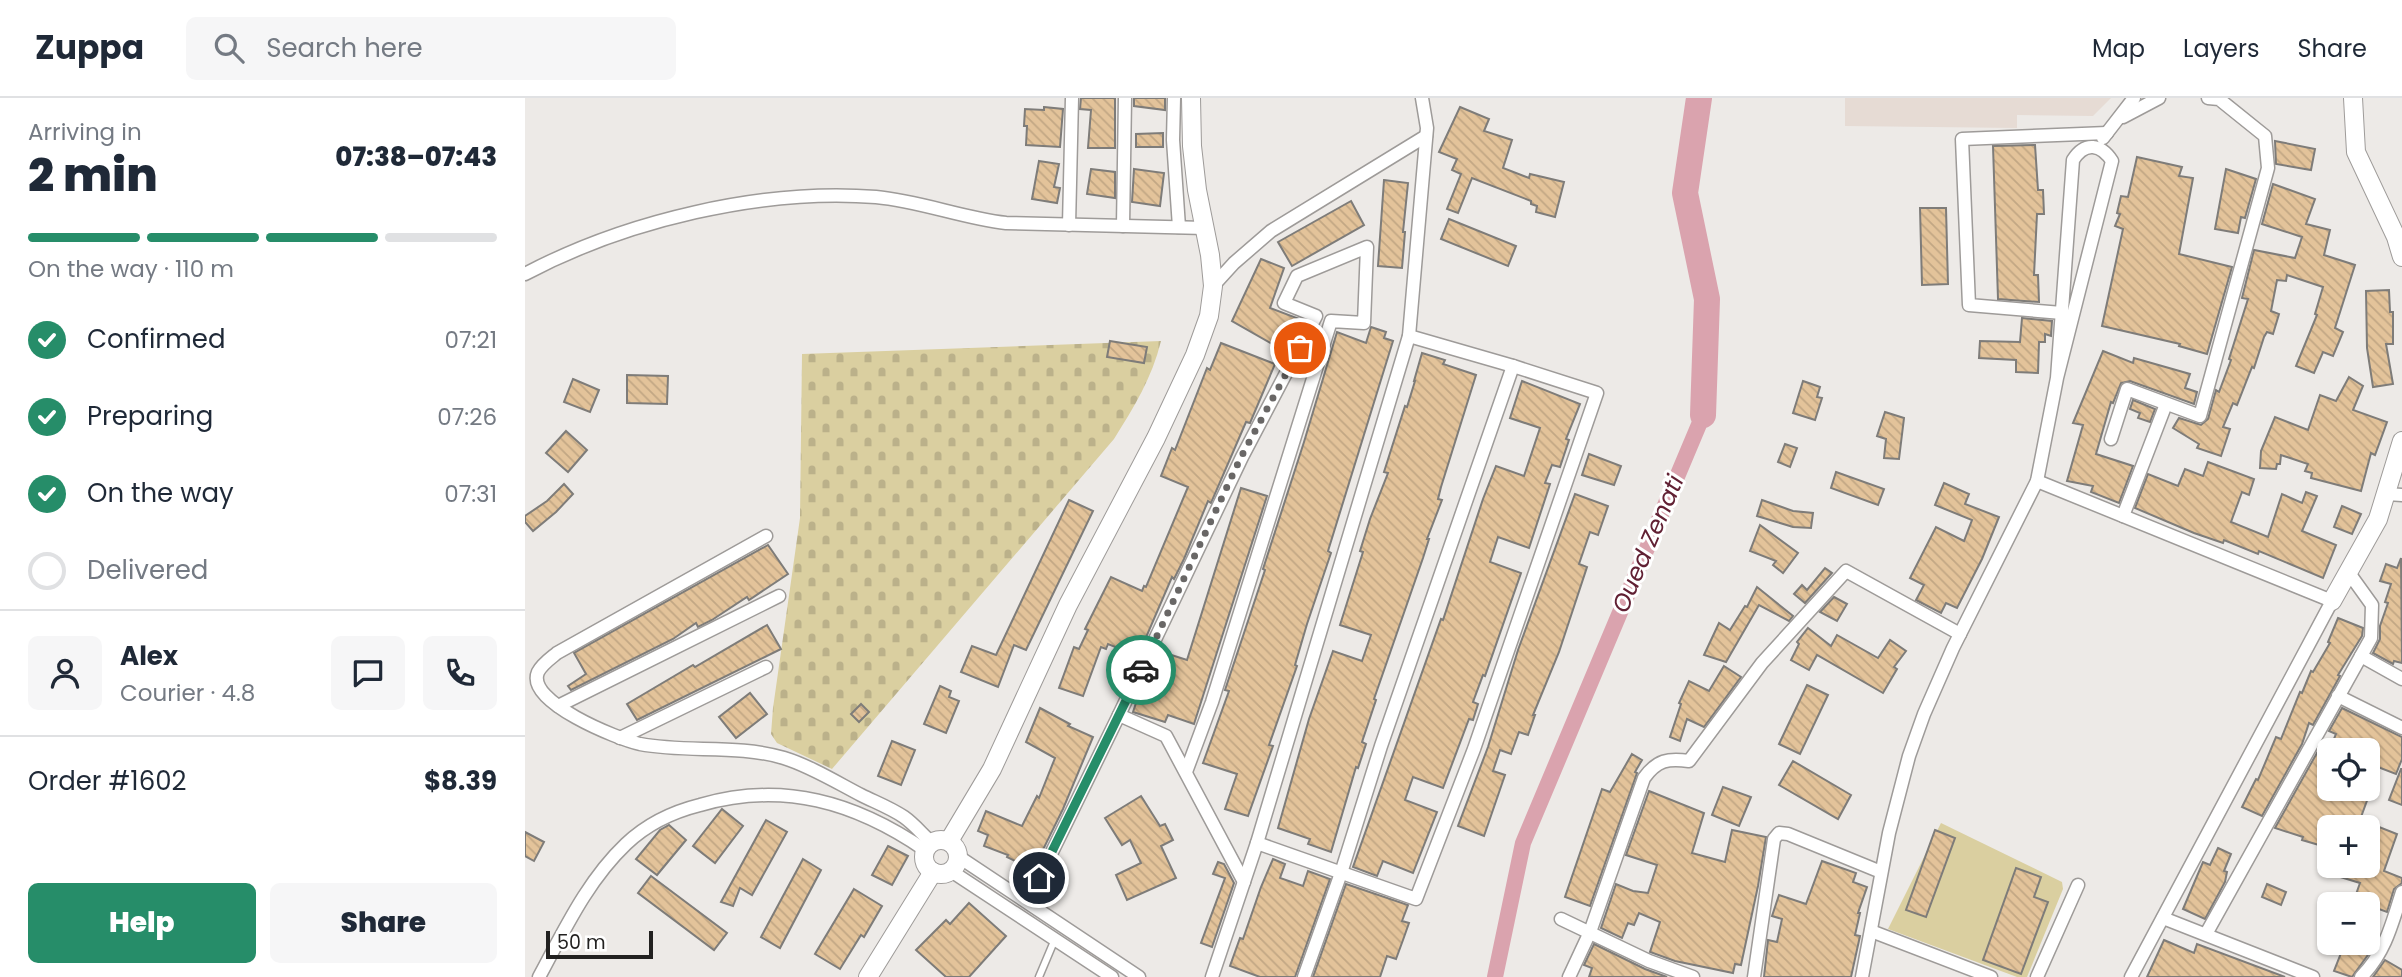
<!DOCTYPE html>
<meta charset="utf-8">
<style>
body{margin:0;font-family:Poppins,sans-serif;background:#f6f6f7;color:#1f2937;height:100vh;display:flex;flex-direction:column;font-size:26px;white-space:nowrap}
*{box-sizing:border-box;margin:0}
p{font-size:23px;color:#747a83}
.icon{flex:none;width:38px;height:38px;fill:none;stroke:currentColor;stroke-width:2;stroke-linecap:round;stroke-linejoin:round}
.map{position:relative;flex:1;overflow:hidden}
.details{display:flex;flex-direction:column;background:#fff;width:525px}
.details>*{flex:none}
.buttons{position:absolute;left:1792px;top:640px;display:grid;gap:14px}
.buttons a{display:grid;place-items:center;width:63px;height:63px;border-radius:10px;background:#fff;box-shadow:0 2px 5px #0004;font-size:35px}
.scale{position:absolute;left:21px;bottom:18px;width:107px;box-sizing:border-box;padding-left:7px;border:4px solid #222120;border-top:0;font-size:19px;line-height:24px;white-space:nowrap;color:#222120;-webkit-text-stroke:5px #fff;paint-order:stroke}
.pin{position:absolute;display:grid;place-items:center;width:60px;height:60px;color:#fff;margin:-30px;border:4px solid #fff;border-radius:50%;box-shadow:0 2px 7px #0007}
.courier{position:absolute;display:grid;place-items:center;width:70px;height:70px;margin:-35px;border:5px solid #268d69;border-radius:50%;background:#fff;color:#222;box-shadow:0 2px 9px #0007}
.overview em{font-style:normal;font-weight:800}
.overview div{display:flex;flex-direction:column-reverse}
.overview{display:flex;align-items:center;justify-content:space-between;height:119px;padding:0 28px}
h1{font-size:46px;font-weight:800;line-height:52px}
.bar{display:grid;grid-template-columns:repeat(4,1fr);gap:10px 7px;align-content:center;height:84px;padding:0 28px}
.bar i{height:9px;border-radius:5px;background:#e0e1e3}
.bar .current{background:#268d69}
.bar p{grid-column:span 4}
.line{display:flex;align-items:center;gap:18px;padding:0 28px;border-top:2px solid #e0e1e3}
.line div{flex:1}
.round{display:grid;place-items:center;flex:none;width:74px;height:74px;border-radius:10px;background:#f6f6f7}
ol{padding:0 28px;list-style:none}
li{display:flex;align-items:center;gap:21px;height:77px}
li p{margin-inline-start:auto}
li .icon{padding:7px;border-radius:50%;background:#268d69;color:#fff;stroke-width:4}
li:last-child{color:#747a83}
li i{width:38px;height:38px;border:4px solid #e0e1e3;border-radius:50%}
.cta{display:flex;gap:14px;margin-top:auto;padding:14px 28px}
.cta a{flex:1;height:80px;border-radius:10px;background:#268d69;color:#fff;font-size:28px;font-weight:800;line-height:80px;text-align:center}
.cta a+a{background:#f6f6f7;color:#1f2937}
header{display:flex;align-items:center;gap:42px;box-sizing:border-box;height:98px;padding:0 35px;background:#fff;border-bottom:2px solid #e0e1e3}
header strong{font-size:33px}
nav{display:flex;gap:38px;margin-inline-start:auto;font-size:24px}
.search{width:490px;height:63px;background:#f6f6f7;display:flex;align-items:center;gap:18px;box-sizing:border-box;padding:0 24px;border-radius:10px;color:#747a83;font-size:26px}
main{display:flex;flex:1;min-height:0}
.map>svg:first-child{display:block}
</style>
<header>
<strong>Zuppa</strong>
<div class="search"><svg class="icon" aria-label="search" viewBox="0 0 24 24"><circle cx="10" cy="10" r="6"/><path d="M15 15l6 6"/></svg>Search here</div>
<nav><a>Map</a><a>Layers</a><a>Share</a></nav>
</header>
<main>
<section class="details">
<div class="overview"><div><h1>2 min</h1><p>Arriving in</p></div><em>07:38–07:43</em></div>
<div class="bar"><i class="current"></i><i class="current"></i><i class="current"></i><i></i><p>On the way · 110 m</p></div>
<ol>
<li><svg class="icon" aria-label="check" viewBox="0 0 24 24"><path d="M5 12l5 5 9-10"/></svg>Confirmed<p>07:21</p></li>
<li><svg class="icon" aria-label="check" viewBox="0 0 24 24"><path d="M5 12l5 5 9-10"/></svg>Preparing<p>07:26</p></li>
<li><svg class="icon" aria-label="check" viewBox="0 0 24 24"><path d="M5 12l5 5 9-10"/></svg>On the way<p>07:31</p></li>
<li><i></i>Delivered</li>
</ol>
<div class="line" style="height:126px"><a class="round"><svg class="icon" aria-label="person" viewBox="0 0 24 24"><circle cx="12" cy="8" r="4"/><path d="M4 21q1-7 8-7t8 7"/></svg></a><div><b>Alex</b><p>Courier · 4.8</p></div><a class="round"><svg class="icon" aria-label="chat" viewBox="0 0 24 24"><path d="M4 5h16v11H9l-5 4z"/></svg></a><a class="round"><svg class="icon" aria-label="phone" viewBox="0 0 24 24"><path d="M5 4h4l2 5-3 2q2 4 5 5l2-3 5 2v4C11 20 4 13 5 4z"/></svg></a></div>
<div class="line" style="height:91px"><div>Order #1602</div><b>$8.39</b></div>
<div class="cta"><a>Help</a><a>Share</a></div>
</section>
<div class="map">
<svg width="1877" height="879" viewBox="0 0 1877 879">
<defs>
<pattern id="cemetery-stones" width="16" height="16" patternUnits="userSpaceOnUse" patternTransform="scale(1.75)"><rect width="16" height="16" fill="#dacfa0"/><path d="M2 7V4a2 2 0 0 1 4 0v3zM10 15v-3a2 2 0 0 1 4 0v3z" fill="#bbb18a"/></pattern>
<pattern id="building-back-hatch" width="6" height="6" patternUnits="userSpaceOnUse" patternTransform="scale(1.75)"><rect width="6" height="6" fill="#e3c39a"/><path d="M-1 5l2 2M0 0l6 6M5-1l2 2" fill="none" stroke="#c2a784"/></pattern>
</defs>
<rect width="100%" height="100%" fill="#edeae7"/>
<polygon fill="#e6dbd4" points="1320,0 1586,0 1568,18 1492,17 1492,30 1320,28"/>
<path fill="url(#cemetery-stones)" d="M636 243C627 280 609 309 589 341L307 671 252 645 246 636 248 610 275 420 277 256Z"/>
<polygon fill="#dacfa0" points="1416,725 1537,784 1538,791 1502,879 1492,879 1363,831"/>
<g fill="none" stroke-linecap="round" stroke-linejoin="round">
<polyline stroke="#daa3ae" stroke-width="16" points="970,879 998,745 1178,317"/>
<polyline stroke="#daa3ae" stroke-width="26" points="1174,0 1160,95 1182,201 1178,317"/>
</g>
<g fill="url(#building-back-hatch)" stroke="#7e7c79" stroke-width="2">
<polygon points="556,0 590,0 590,50 563,50 566,12 555,11"/>
<polygon points="609,0 640,0 640,12 609,8"/>
<polygon points="519,9 538,11 535,49 501,47 502,28 499,28 500,11 519,12"/>
<polygon points="935,9 964,21 959,33 987,42 978,70 1004,80 1005,76 1039,84 1030,119 1011,114 1012,108 1006,106 1006,103 947,80 933,115 922,111 936,76 927,72 932,61 914,54"/>
<polygon points="638,35 638,49 611,49 611,36"/>
<polygon points="1750,43 1790,51 1786,72 1751,66"/>
<polygon points="1510,47 1513,92 1518,92 1519,116 1512,116 1509,177 1513,177 1514,204 1473,201 1468,48"/>
<polygon points="1612,59 1657,69 1654,78 1668,80 1654,156 1707,169 1682,256 1654,248 1655,246 1577,228 1598,131 1590,128 1595,116 1592,115 1596,98 1603,99"/>
<polygon points="514,63 534,66 529,89 535,90 532,105 507,101"/>
<polygon points="566,71 590,74 590,100 562,96"/>
<polygon points="609,71 639,75 635,108 607,104"/>
<polygon points="1701,71 1731,81 1720,120 1716,119 1713,135 1690,131"/>
<polygon points="859,82 883,85 878,134 880,134 877,170 853,168"/>
<polygon points="1748,86 1790,101 1781,126 1805,132 1799,157 1830,167 1810,230 1818,234 1808,258 1798,254 1789,275 1771,268 1792,217 1790,216 1798,189 1762,177 1761,183 1752,182 1746,213 1754,216 1748,236 1742,234 1739,239 1729,270 1727,269 1712,307 1708,305 1698,329 1705,331 1696,358 1672,350 1674,346 1648,330 1654,320 1676,327 1683,321 1691,292 1694,294 1706,262 1704,261 1723,201 1717,200 1729,152 1770,160 1777,139 1737,126"/>
<polygon points="826,103 839,127 767,168 753,144"/>
<polygon points="1395,110 1421,110 1423,186 1397,187"/>
<polygon points="924,121 991,148 983,168 916,141"/>
<polygon points="736,161 759,170 745,210 777,222 772,235 766,233 761,250 757,248 756,251 707,223"/>
<polygon points="1864,192 1865,214 1868,214 1868,246 1861,246 1868,286 1848,289 1842,250 1841,193"/>
<polygon points="1497,220 1527,223 1526,238 1520,236 1520,244 1514,244 1513,275 1491,274 1491,262 1454,260 1455,243 1495,244"/>
<polygon points="846,229 861,234 859,240 868,243 803,453 806,455 782,526 770,567 772,568 744,647 748,648 723,718 700,711 712,676 678,665 704,593 700,592 740,472 738,471 779,344 812,234 841,245"/>
<polygon points="585,243 622,249 619,265 582,259"/>
<polygon points="696,245 750,266 725,325 721,324 686,405 683,403 659,461 649,481 647,479 613,558 583,546 581,551 576,549 558,598 534,590 549,549 554,551 563,532 560,531 586,479 617,493 619,488 621,489 663,389 636,378 647,350 650,352 682,270 685,272"/>
<polygon points="1578,253 1608,265 1609,260 1665,276 1660,290 1672,294 1669,306 1605,283 1596,285 1588,305 1586,304 1571,356 1608,368 1594,405 1566,394 1568,388 1542,383 1558,327 1548,325"/>
<polygon points="897,255 920,262 918,266 951,277 916,389 913,401 917,402 902,441 904,441 898,460 849,601 851,602 837,644 841,646 833,670 831,669 806,754 783,746 785,741 753,730 784,621 808,553 837,563 846,537 815,527 838,454 835,453 845,421 863,375 859,374 880,308 882,309 890,283 889,283"/>
<polygon points="102,277 143,278 142,306 102,305"/>
<polygon points="1824,279 1838,288 1828,312 1862,324 1850,357 1846,355 1836,393 1786,380 1787,375 1780,373 1783,366 1756,357 1755,366 1752,366 1751,371 1735,370 1736,353 1750,319 1783,332 1795,297 1811,303"/>
<polygon points="48,281 74,292 65,314 39,304"/>
<polygon points="997,283 1055,306 1041,341 1044,342 1035,369 1027,367 1020,385 1025,386 1004,450 973,439 965,464 996,475 960,578 958,577 948,604 953,606 948,622 944,621 918,690 888,679 881,699 880,702 912,714 888,775 858,763 852,778 828,769 916,521 918,522 958,401 971,368 999,378 1015,330 985,320"/>
<polygon points="1278,283 1295,289 1292,299 1297,300 1290,322 1268,315"/>
<polygon points="1608,302 1630,311 1625,324 1613,320 1615,315 1605,311"/>
<polygon points="1360,314 1379,320 1374,361 1359,360 1361,341 1352,338"/>
<polygon points="41,333 62,352 43,374 21,355"/>
<polygon points="1260,346 1272,350 1265,369 1253,364"/>
<polygon points="1064,356 1096,368 1089,387 1057,377"/>
<polygon points="1683,364 1729,381 1724,397 1717,394 1706,424 1743,439 1757,396 1777,405 1781,394 1792,398 1777,433 1811,447 1798,480 1734,453 1733,456 1699,442 1698,445 1669,435 1610,410 1623,376 1653,388 1660,371 1678,378"/>
<polygon points="1311,374 1359,391 1353,407 1306,390"/>
<polygon points="1419,385 1444,396 1440,406 1474,419 1457,461 1432,510 1421,505 1416,515 1391,502 1399,487 1385,480 1411,429 1439,443 1447,422 1410,407"/>
<polygon points="39,386 48,396 31,414 8,433 0,424 0,418 22,403"/>
<polygon points="716,390 742,398 669,626 643,617 640,624 608,614 615,593 624,596 634,566 629,564 634,553 662,562"/>
<polygon points="1050,396 1083,408 1073,437 1065,434 1054,466 1062,469 1034,554 1008,617 1010,617 1003,637 994,634 986,656 975,652 968,673 980,677 959,738 933,728 963,649 993,552"/>
<polygon points="544,402 568,413 501,552 489,547 473,589 436,574 447,548 471,557"/>
<polygon points="1237,402 1268,413 1288,415 1286,430 1268,429 1232,418"/>
<polygon points="1817,408 1836,416 1827,436 1809,429"/>
<polygon points="1235,427 1273,455 1258,475 1248,467 1251,463 1225,453"/>
<polygon points="243,447 263,476 224,502 222,499 187,522 173,529 171,525 148,541 46,592 43,588 61,576 49,555"/>
<polygon points="1876,460 1877,565 1869,563 1868,566 1848,555 1855,541 1855,528 1863,505 1860,504 1866,486 1855,483 1861,466 1872,470"/>
<polygon points="1300,470 1307,475 1280,505 1269,496 1277,487 1282,492"/>
<polygon points="1232,489 1268,518 1264,523 1234,507 1201,564 1179,557 1194,525 1205,532 1220,508 1222,509"/>
<polygon points="1309,499 1322,506 1312,523 1295,514"/>
<polygon points="1813,520 1838,530 1837,538 1813,577 1815,578 1788,627 1784,625 1777,646 1737,718 1717,709 1731,681 1733,682 1751,639 1756,641 1775,594 1777,595 1786,573 1788,574 1805,545 1803,544"/>
<polygon points="242,527 256,551 112,622 102,606 168,567 170,569"/>
<polygon points="1283,530 1306,548 1312,537 1353,560 1365,542 1381,553 1369,569 1372,571 1358,595 1292,557 1284,572 1266,562 1274,546 1272,544"/>
<polygon points="1199,568 1216,579 1179,629 1162,621 1155,643 1145,639 1156,606 1154,605 1164,583 1184,593"/>
<polygon points="1282,587 1303,597 1275,656 1254,646"/>
<polygon points="415,588 426,593 424,599 434,603 421,635 399,626"/>
<polygon points="225,595 242,616 211,640 194,619"/>
<polygon points="336,606 344,614 334,624 326,616"/>
<polygon points="515,610 545,626 543,628 568,639 538,711 508,772 482,759 483,757 459,748 463,737 453,733 461,713 497,728 512,698 514,700 530,660 501,644"/>
<polygon points="1817,610 1877,639 1877,661 1871,676 1853,669 1845,694 1843,694 1843,664 1847,653 1804,653 1811,636 1804,633"/>
<polygon points="367,643 390,652 376,687 353,678"/>
<polygon points="1793,653 1804,658 1804,691 1829,691 1844,697 1832,730 1801,730 1794,747 1777,742 1778,739 1750,730"/>
<polygon points="1107,656 1117,662 1110,674 1112,675 1065,808 1040,799 1077,691 1085,694"/>
<polygon points="1268,663 1326,697 1313,721 1254,687"/>
<polygon points="1876,671 1877,671 1877,707 1864,702"/>
<polygon points="1198,689 1226,699 1214,728 1187,717"/>
<polygon points="1124,693 1179,715 1167,755 1200,764 1207,732 1241,739 1233,788 1216,867 1210,866 1208,875 1150,863 1125,854 1135,824 1114,815 1109,827 1103,825 1097,840 1076,830 1091,786 1108,793 1123,795 1132,767 1101,757"/>
<polygon points="616,698 635,728 640,726 648,742 636,748 651,780 602,802 591,777 616,765 605,742 597,747 580,720"/>
<polygon points="197,711 218,728 190,765 168,748"/>
<polygon points="241,722 262,734 227,797 215,790 208,808 196,804"/>
<polygon points="144,727 161,742 132,777 111,761 135,732"/>
<polygon points="1854,729 1872,736 1859,773 1877,780 1877,785 1869,791 1862,814 1829,802 1835,785 1809,777 1812,768 1843,768 1843,757"/>
<polygon points="1410,732 1430,740 1401,819 1381,812"/>
<polygon points="0,734 19,744 9,763 0,758"/>
<polygon points="363,748 383,758 367,787 347,777"/>
<polygon points="1693,750 1706,756 1699,773 1702,774 1700,784 1680,821 1658,811 1678,764 1685,767"/>
<polygon points="278,761 296,772 255,850 236,839"/>
<polygon points="748,761 760,766 755,780 778,788 783,773 805,781 770,879 735,879 705,868 715,840 718,841 736,789"/>
<polygon points="1297,763 1331,775 1328,784 1342,789 1333,815 1335,815 1330,837 1335,838 1326,879 1239,879 1243,842 1252,844 1257,821 1247,818 1254,797 1281,806"/>
<polygon points="693,764 699,766 709,785 687,849 676,845 700,780 688,776"/>
<polygon points="1491,770 1516,779 1509,799 1523,804 1496,876 1458,862"/>
<polygon points="126,778 202,835 189,852 113,795"/>
<polygon points="821,786 883,807 877,823 884,825 878,842 871,861 862,858 855,879 788,879"/>
<polygon points="1742,786 1761,794 1756,807 1737,799"/>
<polygon points="329,791 357,808 339,839 336,837 315,871 290,856"/>
<polygon points="444,805 481,838 444,879 421,879 391,852 421,822 425,826"/>
<polygon points="1639,842 1669,855 1672,846 1760,879 1622,879"/>
<polygon points="1820,845 1830,845 1845,854 1827,879 1809,873"/>
<polygon points="1069,846 1120,871 1142,879 1064,879 1067,870 1059,867"/>
<polygon points="1860,862 1877,872 1877,879 1848,879"/>
</g>
<g fill="none" stroke-linecap="round" stroke-linejoin="round">
<defs>
<polyline id="lane" points="514,879 530,841"/>
<g id="street">
<polyline points="649,0 648,42 654,129"/>
<polyline points="1598,19 1634,0"/>
<polyline points="1578,40 1609,0"/>
<polyline points="544,127 547,0"/>
<polyline points="598,128 600,0"/>
<path d="M0 176C100 123 237 90 351 99 395 103 437 120 481 125L680 130"/>
<polyline points="688,188 709,165 746,133 901,38"/>
<polyline points="1537,215 1444,207 1437,41 1582,35"/>
<polyline points="1586,341 1602,291 1675,318 1743,70 1740,38 1694,1 1683,0"/>
<polyline points="1512,383 1807,503 1606,879"/>
<polyline points="1862,396 1877,397"/>
<polyline points="1598,418 1641,306"/>
<path d="M241 438 32 555C26 560 17 566 13 574 0 604 93 641 115 646 162 655 212 646 259 660 285 668 311 684 336 697 350 704 366 710 379 719 389 726 397 736 406 744"/>
<polyline points="1836,558 1877,581"/>
<polyline points="1813,598 1877,630"/>
<polyline points="33,608 254,498"/>
<polyline points="594,617 641,638 719,784"/>
<polyline points="95,640 241,569"/>
<polyline points="732,745 891,801 949,651 1072,295 988,268 884,238"/>
<polyline points="434,759 614,879"/>
<polyline points="426,773 587,879"/>
<polyline points="503,803 594,617 717,359 791,218 759,205 772,178 842,149 839,225 806,223 687,604 661,674"/>
<polyline points="1638,820 1788,879"/>
<polyline points="1036,821 1124,863 1168,879"/>
<polyline points="1346,833 1466,879"/>
<polyline points="1681,836 1846,540 1847,507 1824,475"/>
<path d="M14 879C39 833 62 783 101 746 122 726 147 714 175 707 258 683 330 704 400 752"/>
<polyline points="687,879 732,745 884,238 902,30 897,0"/>
<polyline points="779,879 816,775 856,648 988,268"/>
<path d="M1044 879 1065 834 1119 680C1132 662 1143 660 1164 663L1237 565 1321 473 1435 536"/>
<polyline points="1229,879 1249,741 1254,735 1263,736 1356,774"/>
<path d="M1337 879 1364 735 1384 658 1399 616 1428 550 1512 383 1532 280 1587 63C1576 46 1560 43 1548 62L1532 280"/>
<polyline points="1512,879 1553,787"/>
<path d="M1836 879C1860 855 1867 826 1877 794"/>
</g>
<g id="secondary">
<polyline points="1828,0 1831,54 1871,139 1877,159"/>
<polyline points="1807,503 1853,421 1877,343"/>
<circle cx="416" cy="759" r="17"/>
<polyline points="424,743 467,671 543,507 631,340 670,257 684,218 688,188 685,157 672,92 667,48 666,0"/>
<polyline points="343,879 408,774"/>
</g>
</defs>
<use href="#lane" stroke="#9e9b99" stroke-width="9"/>
<use href="#street" stroke="#9e9b99" stroke-width="15"/>
<use href="#secondary" stroke="#9e9b99" stroke-width="20"/>
<use href="#lane" stroke="#fff" stroke-width="6"/>
<use href="#street" stroke="#fff" stroke-width="12"/>
<use href="#secondary" stroke="#fff" stroke-width="18"/>
</g>
<g fill="none" stroke-linecap="round" stroke-linejoin="round">
<polyline stroke="#696766" stroke-width="7" stroke-dasharray="0 12.6" points="616,572 716,359 775,250"/>
<polyline stroke="#268d69" stroke-width="9" points="514,780 616,572"/>
</g>
<g text-anchor="middle" stroke-width="6" stroke-linejoin="round" paint-order="stroke">
<g font-size="24" font-style="italic" fill="#612033" stroke="#fff">
<text transform="translate(1123 446) rotate(-67)" y="8">Oued Zenati</text>
</g>
</g>
</svg>
<div class="buttons">
<a><svg class="icon" aria-label="locate" viewBox="0 0 24 24"><circle cx="12" cy="12" r="6"/><path d="M12 2v4M12 18v4M2 12h4M18 12h4"/></svg></a>
<a>+</a>
<a>−</a>
</div>
<div class="scale">50 m</div>
<div class="pin" style="left:775px;top:250px;background:#ea580c"><svg class="icon" aria-label="bag" viewBox="0 0 24 24"><path d="M5 8h14l-1 12H6zM9 8a3 3 0 0 1 6 0"/></svg></div>
<div class="pin" style="left:514px;top:780px;background:#1f2937"><svg class="icon" aria-label="home" viewBox="0 0 24 24"><path d="M3 11l9-7 9 7M6 9v11h12V9"/></svg></div>
<div class="courier" style="left:616px;top:572px"><svg class="icon" aria-label="car" viewBox="0 0 24 24"><path d="M5 17H2v-5l4-1 3-4h7l3 4 3 1v5h-3M9 17h6M6 11h13"/><circle cx="7" cy="17" r="2"/><circle cx="17" cy="17" r="2"/></svg></div>
</div>
</main>
